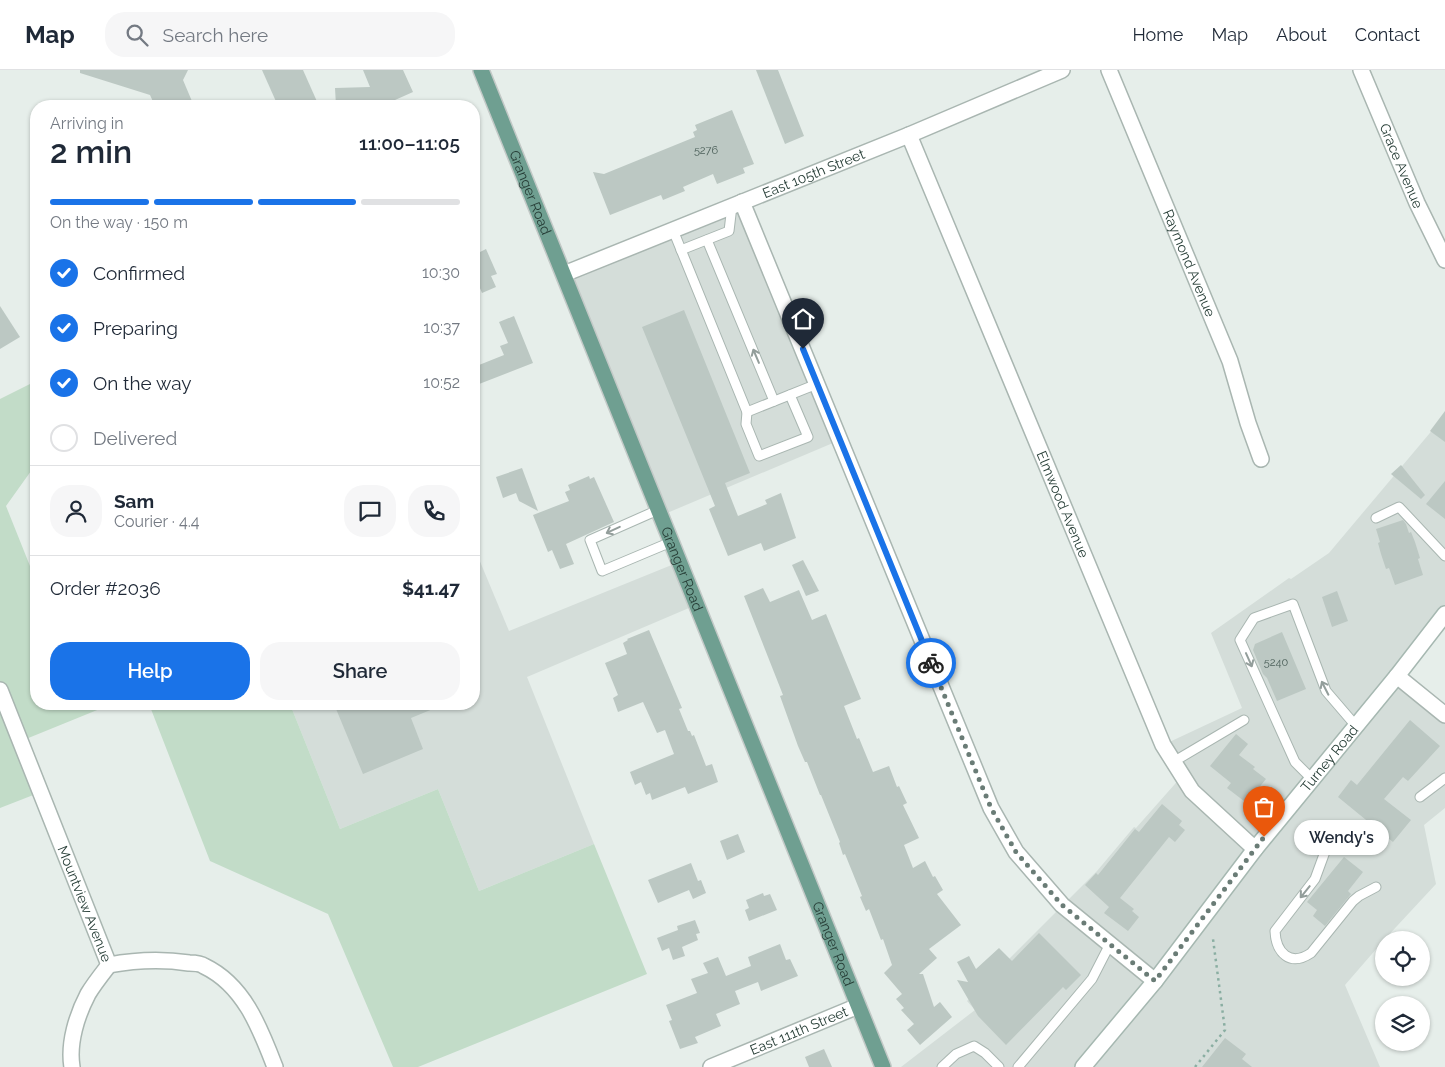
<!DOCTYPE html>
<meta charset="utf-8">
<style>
body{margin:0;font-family:Raleway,sans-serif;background:#f6f6f7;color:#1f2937;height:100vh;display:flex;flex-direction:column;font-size:19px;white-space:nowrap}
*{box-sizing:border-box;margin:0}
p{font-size:16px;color:#747a83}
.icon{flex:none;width:28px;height:28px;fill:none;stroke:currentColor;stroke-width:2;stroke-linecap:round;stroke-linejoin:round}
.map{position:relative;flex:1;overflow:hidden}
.sheet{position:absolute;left:30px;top:30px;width:450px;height:610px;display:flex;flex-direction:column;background:#fff;border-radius:20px;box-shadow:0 1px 4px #0004}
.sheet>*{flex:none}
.tools{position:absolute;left:1375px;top:861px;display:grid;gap:10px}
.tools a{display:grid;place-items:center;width:55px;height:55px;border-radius:50%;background:#fff;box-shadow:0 1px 4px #0004;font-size:25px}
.pin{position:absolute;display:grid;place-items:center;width:42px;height:42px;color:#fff;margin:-51px -21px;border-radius:50% 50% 50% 0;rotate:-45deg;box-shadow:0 0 5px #0007}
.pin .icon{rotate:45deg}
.courier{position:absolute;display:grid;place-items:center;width:50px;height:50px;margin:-25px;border:4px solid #1a73e8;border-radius:50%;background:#fff;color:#222;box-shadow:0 1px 6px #0007}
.bubble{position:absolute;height:35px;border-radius:18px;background:#fff;box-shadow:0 1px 4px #0004;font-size:16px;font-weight:600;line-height:35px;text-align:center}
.overview em{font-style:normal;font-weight:600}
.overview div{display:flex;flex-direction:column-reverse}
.overview{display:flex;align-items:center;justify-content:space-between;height:85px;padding:0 20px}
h1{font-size:32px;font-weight:600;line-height:38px}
.bar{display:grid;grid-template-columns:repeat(4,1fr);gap:8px 5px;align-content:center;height:60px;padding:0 20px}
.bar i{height:6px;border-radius:4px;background:#e0e1e3}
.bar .on{background:#1a73e8}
.bar p{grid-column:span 4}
.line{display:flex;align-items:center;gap:12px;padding:0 20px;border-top:1px solid #e0e1e3}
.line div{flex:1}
.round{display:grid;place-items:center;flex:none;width:52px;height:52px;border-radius:20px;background:#f6f6f7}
ol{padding:0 20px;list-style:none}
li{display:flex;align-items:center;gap:15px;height:55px}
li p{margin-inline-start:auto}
li .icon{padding:5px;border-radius:50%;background:#1a73e8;color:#fff;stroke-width:4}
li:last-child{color:#747a83}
li i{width:28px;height:28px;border:2px solid #e0e1e3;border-radius:50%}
.primary-button{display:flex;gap:10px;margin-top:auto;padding:10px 20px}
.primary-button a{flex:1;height:58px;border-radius:20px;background:#1a73e8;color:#fff;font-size:20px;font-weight:600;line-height:58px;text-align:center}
.primary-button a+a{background:#f6f6f7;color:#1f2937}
header{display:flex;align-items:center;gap:30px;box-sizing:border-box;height:70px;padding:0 25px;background:#fff;border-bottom:1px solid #e0e1e3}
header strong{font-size:24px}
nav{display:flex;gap:28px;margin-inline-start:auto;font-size:18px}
.search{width:350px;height:45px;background:#f6f6f7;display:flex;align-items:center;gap:12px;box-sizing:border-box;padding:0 18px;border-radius:20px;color:#747a83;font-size:19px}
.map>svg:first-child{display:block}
</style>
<header>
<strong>Map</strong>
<div class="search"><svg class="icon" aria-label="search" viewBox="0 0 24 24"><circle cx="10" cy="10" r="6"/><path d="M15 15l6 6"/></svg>Search here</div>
<nav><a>Home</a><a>Map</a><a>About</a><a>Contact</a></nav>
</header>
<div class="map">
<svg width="1445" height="997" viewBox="0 0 1445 997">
<rect width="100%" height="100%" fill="#e6eeea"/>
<g fill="#d4ddd9">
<polygon points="742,132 840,370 660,446 564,204"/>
<polygon points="1445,345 1445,544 1397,606 1445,645 1445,738 1424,755 1436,814 1384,870 1345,915 1380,997 901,997 975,940 967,931 1097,801 1134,757 1136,758 1182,706 1163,675 1242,638 1211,563 1289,508 1291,509 1329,483"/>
<polygon points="479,489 509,561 679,492 696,535 527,607 594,774 479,821 438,719 340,759 290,634 474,634 474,490"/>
</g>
<g fill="#c2dcc8">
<polygon points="36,311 36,394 6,436 36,511 36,634 112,634 21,671 41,722 0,738 0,329"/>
<polygon points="149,634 290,634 340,759 438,719 479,821 594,774 647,904 418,997 393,997 328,844 210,791"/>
</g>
<g fill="#bcc8c3">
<polygon points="80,0 188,0 183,10 194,36 155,36 150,25 80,3"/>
<polygon points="262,0 303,0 319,36 278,36"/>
<polygon points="363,0 403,0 413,22 395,30 395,36 336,36 335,18 370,17"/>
<polygon points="756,0 778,0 804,66 785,74"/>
<polygon points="732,40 754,94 743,98 745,103 717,114 713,104 683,117 685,121 663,130 661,125 610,145 593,102 604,104 695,67 693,62 697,60 695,55"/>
<polygon points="486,179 497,204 491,206 496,217 482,223 477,211 474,212 474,185"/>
<polygon points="0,236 20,267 0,279"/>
<polygon points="684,240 750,403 725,413 738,446 767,434 765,430 781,423 796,468 764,481 761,473 728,486 709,439 715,436 642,257"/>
<polygon points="514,246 533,293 474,316 474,297 504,285 500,276 508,273 499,252"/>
<polygon points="1445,341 1445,372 1430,361"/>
<polygon points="1401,395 1425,425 1421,429 1391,404"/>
<polygon points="522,398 538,441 519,431 516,423 503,428 496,407"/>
<polygon points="589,406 590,409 594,407 614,452 566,474 574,494 560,499 552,480 548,482 533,445 569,431 565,422 570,420 568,415"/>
<polygon points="1445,411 1445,449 1426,434"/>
<polygon points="1403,450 1406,454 1409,463 1411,462 1415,472 1420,488 1418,489 1423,505 1395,515 1389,498 1386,499 1381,484 1378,473 1380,472 1376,459"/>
<polygon points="803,490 819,521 806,526 792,495"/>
<polygon points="763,518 770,532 799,520 812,550 826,544 861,629 844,636 857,669 859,668 873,702 889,696 897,717 899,716 907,733 903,735 919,768 904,775 913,798 925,791 933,807 935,806 943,820 937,824 961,855 929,879 937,888 919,904 923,904 934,937 940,932 952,947 920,975 907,960 914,954 901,940 904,938 896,929 902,924 884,903 892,895 883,869 881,870 869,839 866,841 860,827 862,826 845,784 843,785 839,773 840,772 821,725 820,725 807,692 805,692 798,676 780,626 783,625 744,526"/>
<polygon points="1337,521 1348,551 1332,557 1322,527"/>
<polygon points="649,560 682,638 679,639 688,661 690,661 692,666 694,665 706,696 712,694 718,712 688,724 685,717 652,730 650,723 646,725 641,712 635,715 630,702 674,684 665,660 657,663 643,632 618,642 613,628 618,625 605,593 627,584 623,573 628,570 627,569"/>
<polygon points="1282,562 1306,619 1277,631 1267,608 1263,604 1253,580 1255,574"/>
<polygon points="334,634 445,634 411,648 423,679 363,704"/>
<polygon points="1410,650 1440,676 1408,711 1403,707 1384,729 1411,750 1393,772 1338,727 1351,710 1357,715"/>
<polygon points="1236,664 1248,674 1239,685 1255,697 1253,699 1266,709 1257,720 1255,719 1244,731 1227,718 1231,713 1210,696"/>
<polygon points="1162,734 1182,751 1179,755 1185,760 1175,772 1169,767 1120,828 1134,839 1132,841 1139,847 1128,861 1104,843 1109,837 1085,815 1096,803 1098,805 1135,759 1139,762"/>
<polygon points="738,764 745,782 727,790 720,771"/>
<polygon points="1344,787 1363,802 1348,821 1351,824 1325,856 1313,846 1317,840 1307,832"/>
<polygon points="691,793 698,811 701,810 706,823 693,829 689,820 658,833 648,810"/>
<polygon points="763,823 764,826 770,824 777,840 749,851 745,840 749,838 746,830"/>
<polygon points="695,850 700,863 696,864 698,870 682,877 685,886 673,890 669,878 662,881 657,868 678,860 677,856"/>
<polygon points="1039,863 1081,905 1066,920 1063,917 1006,975 978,946 957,910 968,912 957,892 969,886 976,899 999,878 1012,891"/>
<polygon points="780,874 786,890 790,889 798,906 761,921 758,912 735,921 740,934 716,944 721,956 695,967 698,973 680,979 669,951 672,950 666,935 697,923 691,909 708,903 703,893 718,887 726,906 751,896 748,887"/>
<polygon points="1225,968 1246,984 1242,989 1252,997 1202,997"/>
<polygon points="824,979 832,997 809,997 805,987"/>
</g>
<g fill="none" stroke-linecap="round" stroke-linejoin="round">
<defs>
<g id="service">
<polyline points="673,160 747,342 817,314"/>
<polyline points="707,170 774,331"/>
<polyline points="681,180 729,161 732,136"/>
<polyline points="747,342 746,354 759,386 808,367 790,325"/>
<polyline points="658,440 590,470 602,501 671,472"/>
<polyline points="1376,448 1399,437 1445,486"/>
<polyline points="1173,692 1244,650"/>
<polyline points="1312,709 1295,692 1240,570 1254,548 1293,534 1326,621 1356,656"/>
<polyline points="1420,727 1445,708"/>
<path d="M1326 779 1315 809 1275 861C1276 883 1290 897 1311 883L1353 831 1359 826 1376 817"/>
<polyline points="942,997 956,984 974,976 985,983 999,997"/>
<polyline points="1018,997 1092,909 1110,874"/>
</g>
<g id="minor">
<path id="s1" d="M1109 0 1230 291 1248 353 1261 389"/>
<path id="s2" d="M1361 0 1417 133 1445 190"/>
<path id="s3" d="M909 65 1163 675 1192 721 1255 779"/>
<polyline points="742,132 991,738 1016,782 1062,835 1155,911"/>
<path id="s4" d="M564 204 909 65 1062 0"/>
<polyline points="1397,606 1445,645"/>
<path id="s5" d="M0 620 109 895"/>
<path d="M109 895C136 890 162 889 189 893 194 893 200 893 204 896 244 915 260 958 275 997"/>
<path d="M72 997C68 973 77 945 88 924 94 914 102 904 109 895"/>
<path id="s6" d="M711 997 858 936"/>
</g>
<g id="secondary">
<path id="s7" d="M1083 997 1155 911 1255 779 1397 606 1445 544"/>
</g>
<g id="primary">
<path id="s8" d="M481 0 883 997"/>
</g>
</defs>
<use href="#service" stroke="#a9b6b1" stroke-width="11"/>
<use href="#minor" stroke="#a9b6b1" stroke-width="18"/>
<use href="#secondary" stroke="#a6b8b1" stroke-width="18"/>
<use href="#primary" stroke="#c3c9c7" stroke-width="18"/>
<polyline stroke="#8aaea2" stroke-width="2.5" stroke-dasharray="2.5 4" stroke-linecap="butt" points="1195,997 1225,960 1213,869"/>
<use href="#service" stroke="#fff" stroke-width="9"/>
<use href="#minor" stroke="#fff" stroke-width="15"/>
<use href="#secondary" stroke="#fff" stroke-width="15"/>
<use href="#primary" stroke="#6f9f91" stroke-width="15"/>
</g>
<defs><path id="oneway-shaft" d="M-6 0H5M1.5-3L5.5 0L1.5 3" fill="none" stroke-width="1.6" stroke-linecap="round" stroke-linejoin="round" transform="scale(1.25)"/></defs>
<g stroke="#939e9b">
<use href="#oneway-shaft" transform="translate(756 286) rotate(-113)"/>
<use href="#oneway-shaft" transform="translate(613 460) rotate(155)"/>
<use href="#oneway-shaft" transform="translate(1249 590) rotate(66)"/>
<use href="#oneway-shaft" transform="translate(1325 618) rotate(-117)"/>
<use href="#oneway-shaft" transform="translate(1305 822) rotate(129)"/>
</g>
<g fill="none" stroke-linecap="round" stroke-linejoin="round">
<polyline stroke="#6a7c76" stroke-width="5" stroke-dasharray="0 9" points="931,593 991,738 1016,782 1062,835 1155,911 1264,767"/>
<polyline stroke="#1a73e8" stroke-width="6" points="803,279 931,593"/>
</g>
<g text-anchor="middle" stroke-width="4" stroke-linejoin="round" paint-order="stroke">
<g font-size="11" fill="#4c605a">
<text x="706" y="84">5276</text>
<text x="1276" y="596">5240</text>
</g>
<g font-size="14" fill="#273e37" stroke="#f7faf8">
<text dy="5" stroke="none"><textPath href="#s2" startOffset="104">Grace Avenue</textPath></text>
<text dy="5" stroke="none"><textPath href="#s4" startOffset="269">East 105th Street</textPath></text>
<text dy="5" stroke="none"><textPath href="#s8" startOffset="132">Granger Road</textPath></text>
<text dy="5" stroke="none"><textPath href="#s1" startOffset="209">Raymond Avenue</textPath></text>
<text dy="5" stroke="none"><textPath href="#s3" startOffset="400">Elmwood Avenue</textPath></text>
<text dy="5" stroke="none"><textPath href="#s8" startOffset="538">Granger Road</textPath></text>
<text dy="5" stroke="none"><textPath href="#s7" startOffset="395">Turney Road</textPath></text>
<text dy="5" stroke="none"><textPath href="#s5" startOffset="230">Mountview Avenue</textPath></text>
<text dy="5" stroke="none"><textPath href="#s8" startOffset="942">Granger Road</textPath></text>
<text dy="5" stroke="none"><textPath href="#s6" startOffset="95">East 111th Street</textPath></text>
</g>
</g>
</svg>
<div class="tools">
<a><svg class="icon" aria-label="locate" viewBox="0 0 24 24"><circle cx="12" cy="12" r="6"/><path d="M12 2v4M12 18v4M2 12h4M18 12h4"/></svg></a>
<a><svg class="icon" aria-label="layers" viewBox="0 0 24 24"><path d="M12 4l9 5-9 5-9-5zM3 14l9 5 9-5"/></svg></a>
</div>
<div class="pin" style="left:1264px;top:767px;background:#ea580c"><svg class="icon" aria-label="bag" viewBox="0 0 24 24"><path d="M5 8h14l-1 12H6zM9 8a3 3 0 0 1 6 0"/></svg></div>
<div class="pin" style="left:803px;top:279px;background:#1f2937"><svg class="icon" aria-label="home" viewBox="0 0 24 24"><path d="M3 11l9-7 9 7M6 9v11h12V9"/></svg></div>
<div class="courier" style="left:931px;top:593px"><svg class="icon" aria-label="bike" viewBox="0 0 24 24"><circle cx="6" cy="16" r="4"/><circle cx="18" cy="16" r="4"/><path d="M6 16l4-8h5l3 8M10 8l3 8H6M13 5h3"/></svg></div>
<div class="bubble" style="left:1294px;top:750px;width:95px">Wendy's</div>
<section class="sheet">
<div class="overview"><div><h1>2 min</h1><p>Arriving in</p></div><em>11:00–11:05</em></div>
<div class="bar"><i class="on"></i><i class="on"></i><i class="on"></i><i></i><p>On the way · 150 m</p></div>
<ol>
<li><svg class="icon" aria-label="check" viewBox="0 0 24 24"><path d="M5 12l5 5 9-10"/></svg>Confirmed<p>10:30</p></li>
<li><svg class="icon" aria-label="check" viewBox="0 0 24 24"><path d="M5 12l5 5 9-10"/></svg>Preparing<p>10:37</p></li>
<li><svg class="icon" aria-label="check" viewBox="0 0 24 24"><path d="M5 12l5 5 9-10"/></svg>On the way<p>10:52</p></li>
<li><i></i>Delivered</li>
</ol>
<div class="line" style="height:90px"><a class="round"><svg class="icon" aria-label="person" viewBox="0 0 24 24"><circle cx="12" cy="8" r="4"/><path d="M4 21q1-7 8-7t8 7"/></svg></a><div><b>Sam</b><p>Courier · 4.4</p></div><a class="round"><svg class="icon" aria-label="chat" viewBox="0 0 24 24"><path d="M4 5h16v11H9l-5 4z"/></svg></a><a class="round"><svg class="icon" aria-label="phone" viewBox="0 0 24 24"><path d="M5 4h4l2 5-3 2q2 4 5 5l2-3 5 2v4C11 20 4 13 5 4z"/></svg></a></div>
<div class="line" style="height:65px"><div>Order #2036</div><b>$41.47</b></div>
<div class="primary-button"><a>Help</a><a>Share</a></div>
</section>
</div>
